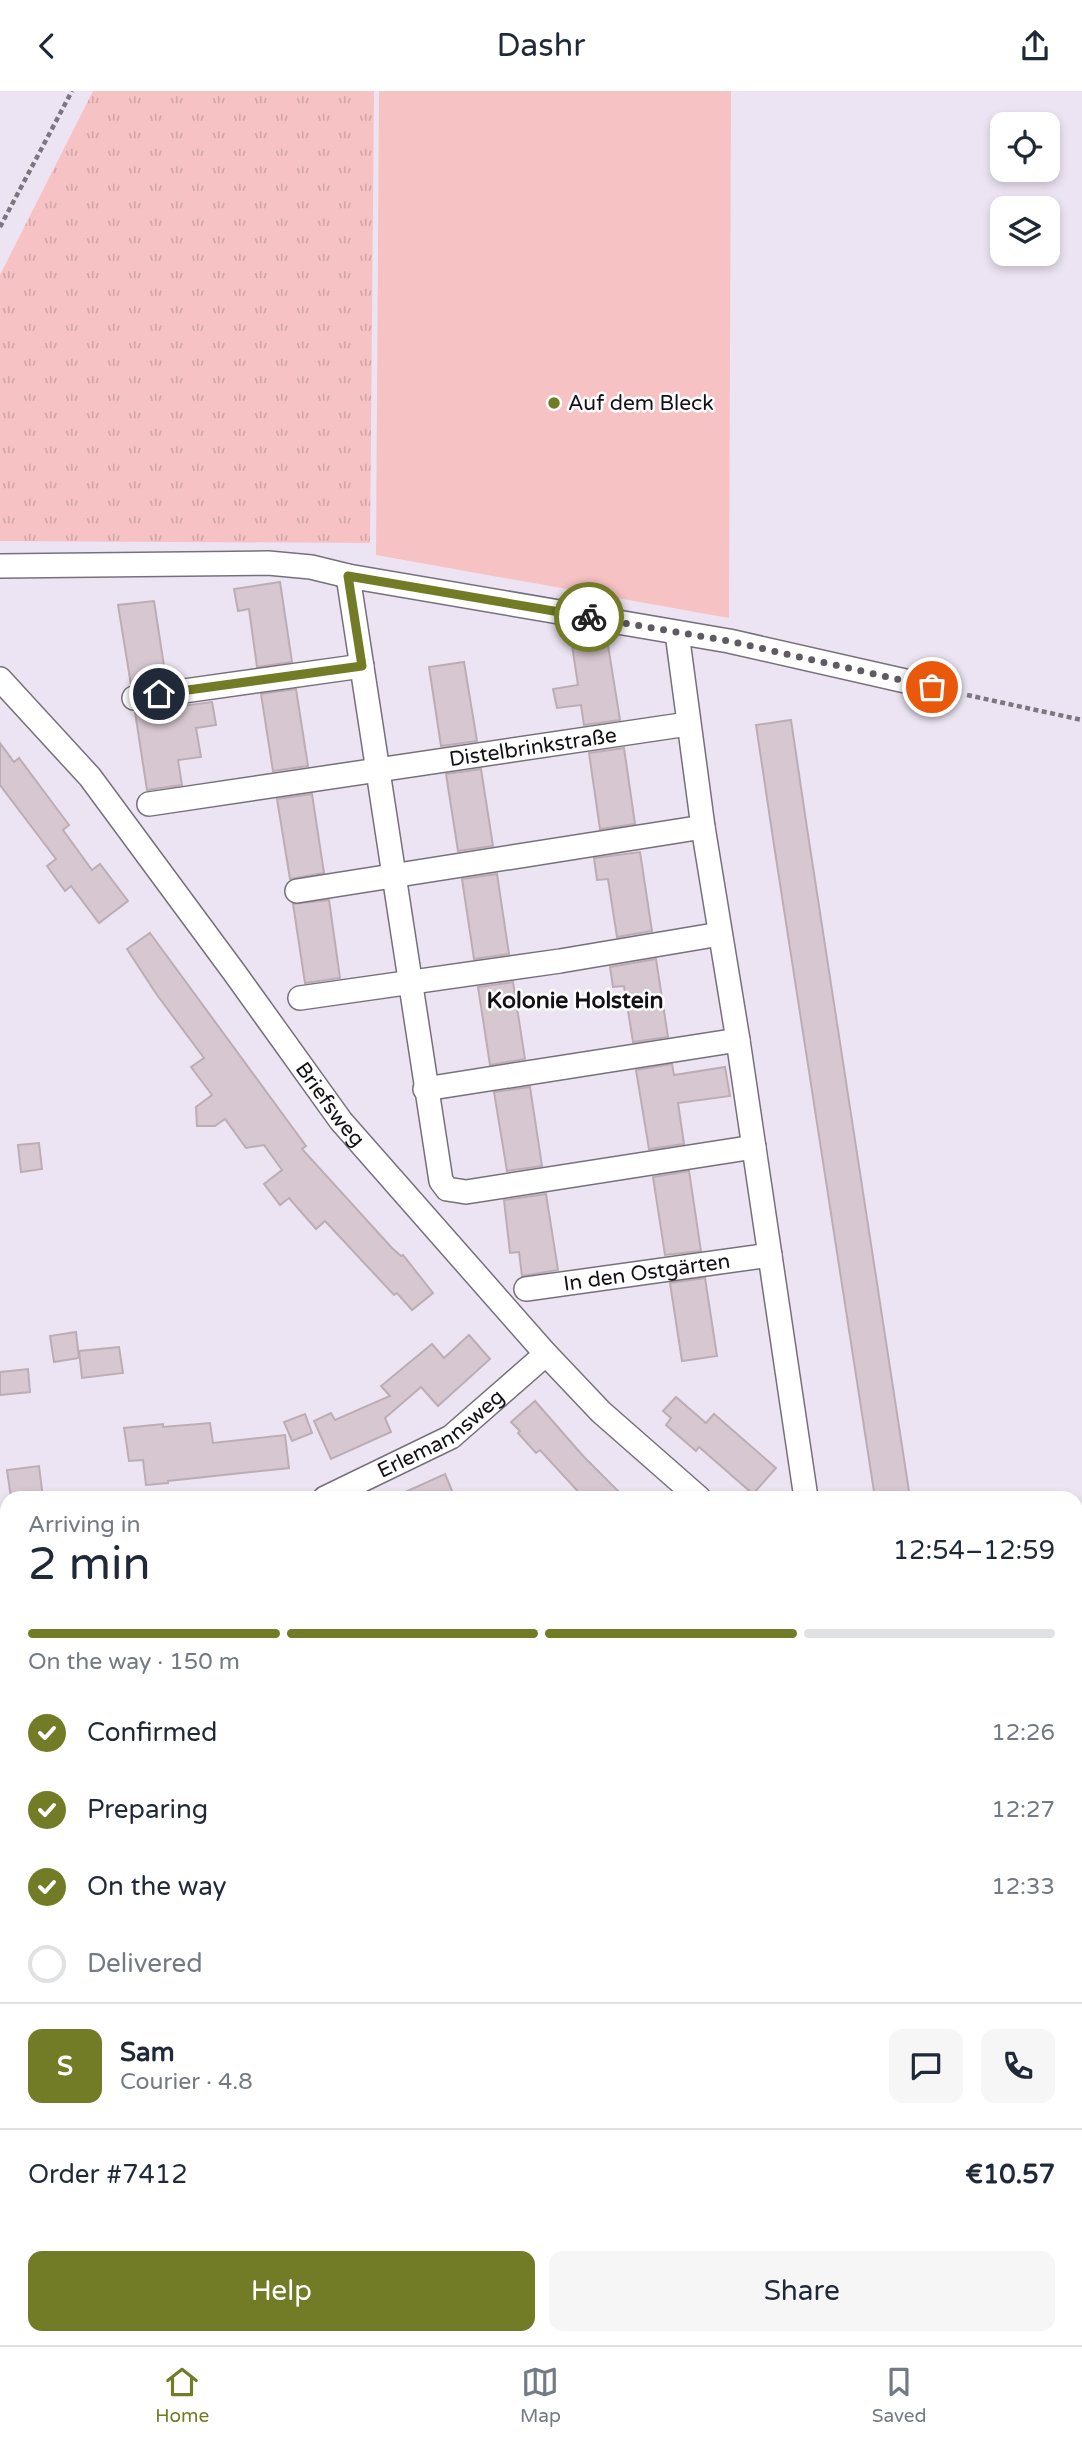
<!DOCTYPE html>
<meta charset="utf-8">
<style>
body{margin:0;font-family:"Varela Round",sans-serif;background:#f6f6f7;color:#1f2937;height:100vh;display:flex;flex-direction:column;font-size:26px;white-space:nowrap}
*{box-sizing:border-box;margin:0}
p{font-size:23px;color:#747a83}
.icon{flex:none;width:38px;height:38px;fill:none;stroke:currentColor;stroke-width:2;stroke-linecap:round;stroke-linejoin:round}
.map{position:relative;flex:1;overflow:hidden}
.drawer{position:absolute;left:0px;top:1400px;width:1083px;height:854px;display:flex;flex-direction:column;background:#fff;border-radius:21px 21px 0 0;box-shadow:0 4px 10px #0003}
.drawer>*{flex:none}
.fabs{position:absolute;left:990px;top:21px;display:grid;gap:14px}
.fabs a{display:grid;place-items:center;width:70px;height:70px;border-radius:14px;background:#fff;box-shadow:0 4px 10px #0003;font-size:35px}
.pin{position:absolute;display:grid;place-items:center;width:60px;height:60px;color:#fff;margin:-30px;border:4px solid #fff;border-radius:50%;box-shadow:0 2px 7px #0007}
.courier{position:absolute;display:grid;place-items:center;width:70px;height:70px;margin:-35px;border:5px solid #727b25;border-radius:50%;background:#fff;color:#222;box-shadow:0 2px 9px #0007}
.head em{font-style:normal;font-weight:600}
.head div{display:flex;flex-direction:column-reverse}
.head{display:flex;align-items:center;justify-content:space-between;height:119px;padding:0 28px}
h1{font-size:46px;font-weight:600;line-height:52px}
.bar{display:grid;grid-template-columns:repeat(4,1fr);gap:10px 7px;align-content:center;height:84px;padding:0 28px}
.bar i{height:9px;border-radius:5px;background:#e0e1e3}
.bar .on{background:#727b25}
.bar p{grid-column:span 4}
.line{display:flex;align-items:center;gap:18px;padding:0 28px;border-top:2px solid #e0e1e3}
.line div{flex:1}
.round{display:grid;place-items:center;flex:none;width:74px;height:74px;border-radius:14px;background:#f6f6f7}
ol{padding:0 28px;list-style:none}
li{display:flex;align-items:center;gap:21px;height:77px}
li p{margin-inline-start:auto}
li .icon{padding:7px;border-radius:50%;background:#727b25;color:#fff;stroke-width:4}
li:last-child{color:#747a83}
li i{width:38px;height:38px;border:4px solid #e0e1e3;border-radius:50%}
.cta{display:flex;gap:14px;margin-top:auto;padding:14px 28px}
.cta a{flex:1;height:80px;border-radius:14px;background:#727b25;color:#fff;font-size:28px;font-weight:600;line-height:80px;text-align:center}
.cta a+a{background:#f6f6f7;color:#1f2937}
header{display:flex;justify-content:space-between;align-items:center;height:91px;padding:0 28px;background:#fff;font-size:32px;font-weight:600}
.menu{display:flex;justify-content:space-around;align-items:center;height:98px;border-top:2px solid #e0e1e3;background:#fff;font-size:19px;color:#747a83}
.menu a{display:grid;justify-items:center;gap:4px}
.menu .on{color:#727b25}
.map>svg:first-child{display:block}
</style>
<header><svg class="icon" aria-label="back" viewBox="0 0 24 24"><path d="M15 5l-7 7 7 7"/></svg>Dashr<svg class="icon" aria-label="share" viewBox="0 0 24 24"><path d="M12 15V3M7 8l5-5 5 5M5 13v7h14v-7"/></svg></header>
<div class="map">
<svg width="1082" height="2254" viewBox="0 0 1082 2254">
<defs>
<pattern id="grass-tufts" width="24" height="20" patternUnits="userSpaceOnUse" patternTransform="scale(1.75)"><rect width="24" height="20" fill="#f7c2c4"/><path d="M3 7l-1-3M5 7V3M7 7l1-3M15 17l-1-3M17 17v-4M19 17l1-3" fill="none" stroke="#d3a6a8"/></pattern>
<pattern id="forest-firs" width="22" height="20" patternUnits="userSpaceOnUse" patternTransform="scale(1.75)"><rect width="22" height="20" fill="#f7c2c4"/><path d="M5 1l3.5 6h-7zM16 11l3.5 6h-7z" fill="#d3a6a8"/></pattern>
</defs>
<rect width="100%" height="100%" fill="#ece4f2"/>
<polygon fill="url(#grass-tufts)" points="93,0 374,0 370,452 0,450 0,184"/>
<polygon fill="url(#forest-firs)" points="7,1840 7,2247 356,2247 357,2254 0,2254 0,1858 5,1856 2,1841"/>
<g fill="#f7c2c4">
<polygon points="379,0 731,0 729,527 376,464"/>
<polygon points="7,1729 7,1840 2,1841 0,1826 0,1731"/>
</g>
<g fill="#d7c7d0" stroke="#bcadb5" stroke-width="2">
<polygon points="280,491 292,571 257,576 249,518 238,520 234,498"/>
<polygon points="154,510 166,588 131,594 118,514"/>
<polygon points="607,548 620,629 584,634 581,614 557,617 553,598 578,594 572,554"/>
<polygon points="464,571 477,650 441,655 429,576"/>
<polygon points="296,598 308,675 273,680 261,603"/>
<polygon points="212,611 216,634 196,637 201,666 178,669 182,694 147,699 135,621"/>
<polygon points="791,629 807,737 910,1407 875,1407 774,754 756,634"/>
<polygon points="0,652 14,671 19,667 69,734 63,739 92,779 100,773 128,810 99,832 71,795 65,800 47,775 56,768 0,694"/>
<polygon points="624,657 635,733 600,738 589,662"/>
<polygon points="481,678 493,755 458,760 446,683"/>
<polygon points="312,703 324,782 290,788 277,708"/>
<polygon points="640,761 652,840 617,846 608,788 597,789 594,767"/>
<polygon points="497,783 509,863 474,868 462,788"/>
<polygon points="329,809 340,887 305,892 293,813"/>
<polygon points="150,842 306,1055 302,1058 392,1157 401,1165 403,1164 433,1202 412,1219 397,1202 394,1204 325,1130 316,1138 289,1107 280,1114 264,1093 282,1079 264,1054 246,1057 225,1028 215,1035 197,1035 196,1016 212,1004 191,976 204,967 157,904 127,858"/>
<polygon points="656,868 668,946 633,951 624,895 613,896 610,876"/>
<polygon points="513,891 525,968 490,974 478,896"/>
<polygon points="672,973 674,984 725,976 730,1005 678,1012 684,1053 649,1058 636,979"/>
<polygon points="530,996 542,1075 507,1080 494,1001"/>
<polygon points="39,1052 42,1078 21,1081 18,1054"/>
<polygon points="689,1080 701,1160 665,1164 653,1086"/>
<polygon points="546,1103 558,1179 522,1185 519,1161 510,1162 504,1109"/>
<polygon points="705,1187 717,1265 682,1270 670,1192"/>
<polygon points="76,1241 79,1267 54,1271 50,1245"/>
<polygon points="469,1244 490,1268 438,1315 421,1296 385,1327 391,1341 331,1368 314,1330 331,1322 335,1329 390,1305 381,1295 432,1253 444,1267"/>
<polygon points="119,1256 123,1282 82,1287 79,1260"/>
<polygon points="28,1278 30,1301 0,1304 0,1281"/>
<polygon points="676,1306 706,1332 714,1323 776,1377 753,1403 699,1356 696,1360 666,1334 671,1327 663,1320"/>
<polygon points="535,1310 584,1366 625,1407 584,1407 540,1359 536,1362 518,1342 520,1340 511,1331"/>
<polygon points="305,1323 312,1342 292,1350 284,1331"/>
<polygon points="210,1332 213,1352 285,1344 289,1377 168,1390 168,1392 146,1394 143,1369 129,1370 124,1337 163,1333 163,1336"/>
<polygon points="39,1375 43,1407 11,1407 7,1379"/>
<polygon points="445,1383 455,1407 392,1407"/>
</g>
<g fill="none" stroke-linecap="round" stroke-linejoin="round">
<defs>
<g id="minor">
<polyline points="0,475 268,472 311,476 348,485 729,550 945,599"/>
<polyline points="348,485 441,1090 447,1098 466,1101 754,1056"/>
<polyline points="677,542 703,736 738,949 806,1407"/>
<path id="s1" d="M0 588 90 686 234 881 341 1030 546 1263 601 1321 699 1407"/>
<polyline points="134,607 362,575"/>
<path id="s2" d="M149 713 688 633"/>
<polyline points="297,800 703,736"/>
<polyline points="300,907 560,870 720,843"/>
<polyline points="425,998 738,949"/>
<path id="s3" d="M526 1198 770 1164"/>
<path id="s4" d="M325 1407 451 1346 546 1263"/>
<polyline points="0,1441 7,1440"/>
<polyline points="0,1671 3,1697"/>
<polyline points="1076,1722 1082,1727"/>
</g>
</defs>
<use href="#minor" stroke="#77707c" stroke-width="26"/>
<g stroke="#7b767f" stroke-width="4.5" stroke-dasharray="5 3.5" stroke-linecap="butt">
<polyline points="0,136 72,0"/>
<polyline points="967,604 1082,629"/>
<polyline points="0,1752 0,1747 7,1742"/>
<polyline points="0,1754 7,1765"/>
<polyline points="829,2247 830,2254"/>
</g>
<use href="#minor" stroke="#fff" stroke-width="23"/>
</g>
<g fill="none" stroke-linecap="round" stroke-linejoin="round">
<polyline stroke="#605b63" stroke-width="7" stroke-dasharray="0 12.6" points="589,526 729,550 932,596"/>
<polyline stroke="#727b25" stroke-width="9" points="159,603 362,575 348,485 589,526"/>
</g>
<circle fill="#727b25" stroke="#fff" stroke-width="2.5" cx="554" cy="312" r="7"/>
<g text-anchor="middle" stroke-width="5" stroke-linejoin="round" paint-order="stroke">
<g font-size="21" fill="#141116" stroke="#fff" text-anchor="start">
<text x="568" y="319">Auf dem Bleck</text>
</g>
<g font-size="21" fill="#141116" stroke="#fff">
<text dy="7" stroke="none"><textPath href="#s2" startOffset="388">Distelbrinkstraße</textPath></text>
<text dy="7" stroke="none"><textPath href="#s1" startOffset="539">Briefsweg</textPath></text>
<text dy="7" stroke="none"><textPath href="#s3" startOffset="122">In den Ostgärten</textPath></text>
<text dy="7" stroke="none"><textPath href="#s4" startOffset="133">Erlemannsweg</textPath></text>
</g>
<g font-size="23" font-weight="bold" fill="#141116" stroke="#fff">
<text x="575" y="917">Kolonie Holstein</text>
</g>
</g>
</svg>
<div class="fabs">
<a><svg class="icon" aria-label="locate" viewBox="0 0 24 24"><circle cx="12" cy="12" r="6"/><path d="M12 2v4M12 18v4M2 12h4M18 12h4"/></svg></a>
<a><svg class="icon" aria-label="layers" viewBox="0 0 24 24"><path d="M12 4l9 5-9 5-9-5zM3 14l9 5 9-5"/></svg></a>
</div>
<div class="pin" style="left:932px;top:596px;background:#ea580c"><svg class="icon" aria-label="bag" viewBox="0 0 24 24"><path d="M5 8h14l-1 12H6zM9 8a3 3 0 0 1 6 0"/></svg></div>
<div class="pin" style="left:159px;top:603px;background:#1f2937"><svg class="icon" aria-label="home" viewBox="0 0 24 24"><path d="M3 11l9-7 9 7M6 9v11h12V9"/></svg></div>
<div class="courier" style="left:589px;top:526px"><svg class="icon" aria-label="bike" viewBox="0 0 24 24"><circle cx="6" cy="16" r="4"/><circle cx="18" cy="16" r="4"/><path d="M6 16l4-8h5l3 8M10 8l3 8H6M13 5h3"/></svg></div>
<section class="drawer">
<div class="head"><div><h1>2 min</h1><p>Arriving in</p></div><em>12:54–12:59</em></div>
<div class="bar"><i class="on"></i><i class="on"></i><i class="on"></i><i></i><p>On the way · 150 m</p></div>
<ol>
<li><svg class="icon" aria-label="check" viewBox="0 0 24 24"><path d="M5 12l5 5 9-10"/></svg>Confirmed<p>12:26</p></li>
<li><svg class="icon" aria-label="check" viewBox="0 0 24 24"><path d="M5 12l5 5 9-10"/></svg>Preparing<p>12:27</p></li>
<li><svg class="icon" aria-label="check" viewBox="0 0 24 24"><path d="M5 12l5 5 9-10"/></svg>On the way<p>12:33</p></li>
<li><i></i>Delivered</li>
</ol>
<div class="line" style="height:126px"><b class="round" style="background:#727b25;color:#fff">S</b><div><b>Sam</b><p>Courier · 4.8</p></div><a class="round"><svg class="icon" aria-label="chat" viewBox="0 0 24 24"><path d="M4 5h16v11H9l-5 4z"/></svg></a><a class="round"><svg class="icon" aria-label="phone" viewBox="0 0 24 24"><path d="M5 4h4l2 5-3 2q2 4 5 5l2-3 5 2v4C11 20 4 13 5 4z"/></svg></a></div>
<div class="line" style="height:91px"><div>Order #7412</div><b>€10.57</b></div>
<div class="cta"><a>Help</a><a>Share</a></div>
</section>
</div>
<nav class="menu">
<a class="on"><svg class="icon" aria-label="home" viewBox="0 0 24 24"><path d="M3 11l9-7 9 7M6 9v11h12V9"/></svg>Home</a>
<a><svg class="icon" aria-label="map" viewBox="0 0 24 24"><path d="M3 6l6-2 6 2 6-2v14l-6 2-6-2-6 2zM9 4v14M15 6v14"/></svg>Map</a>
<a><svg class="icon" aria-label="saved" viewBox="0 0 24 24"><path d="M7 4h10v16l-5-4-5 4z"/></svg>Saved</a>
</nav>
